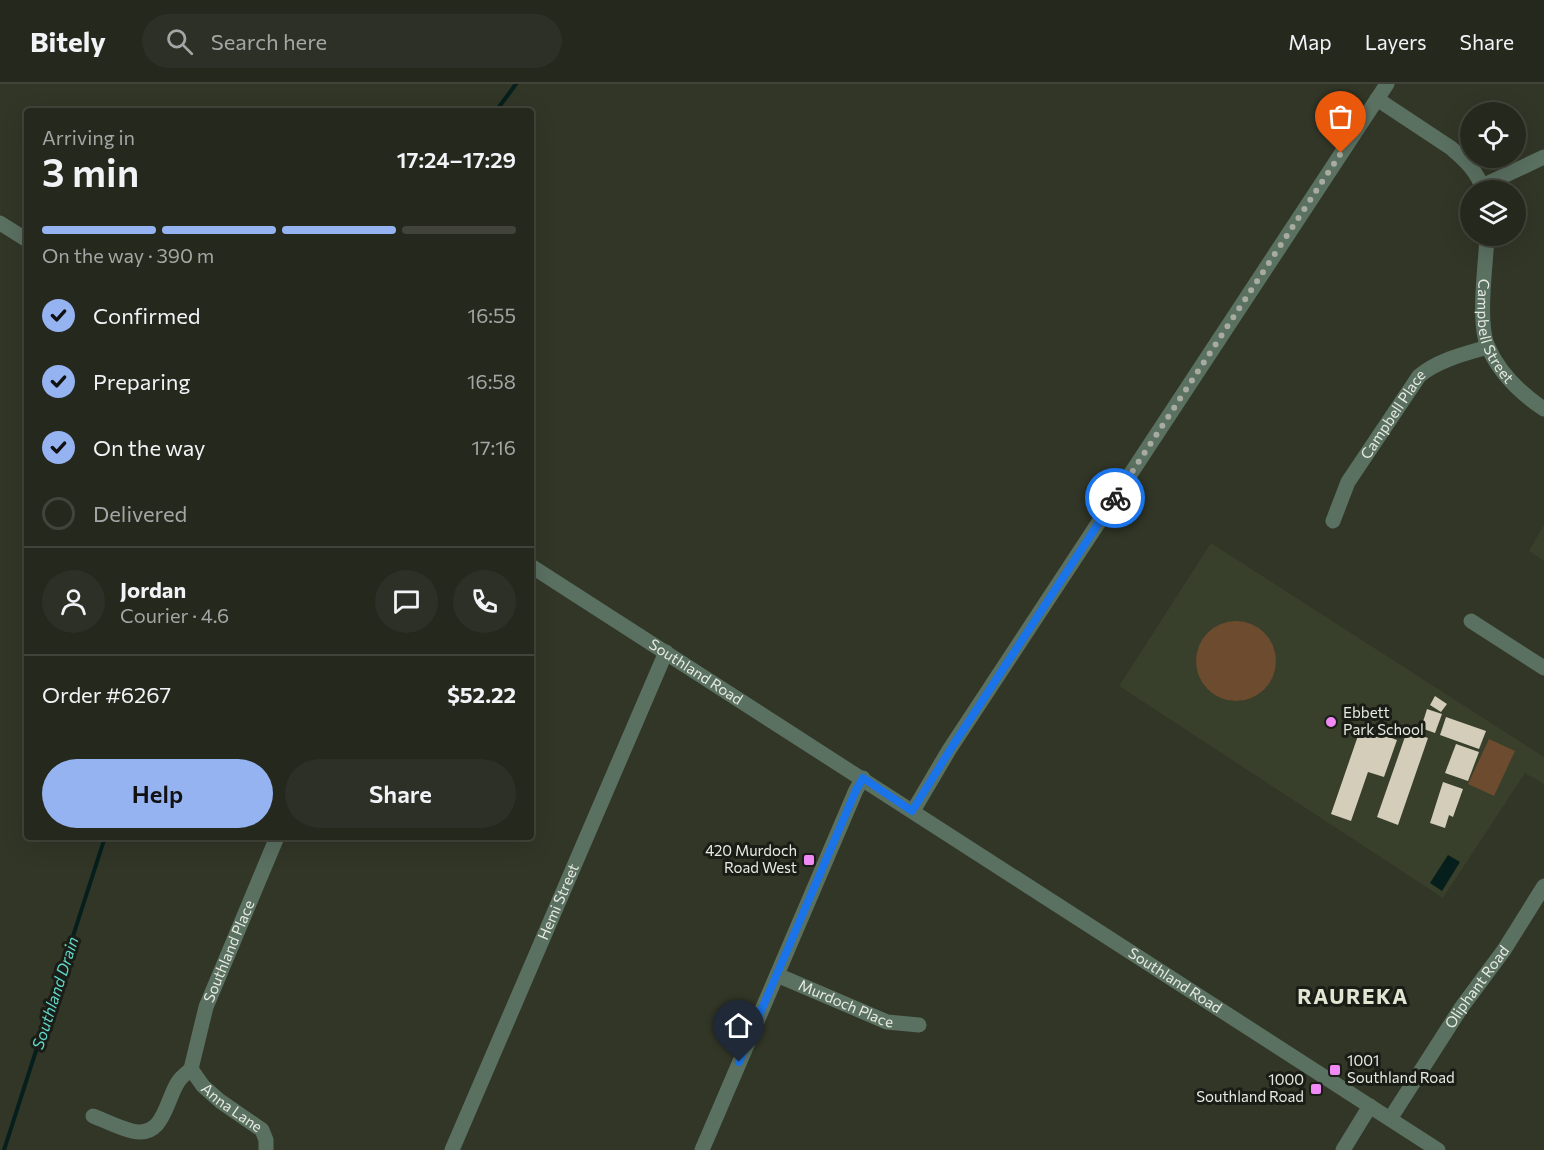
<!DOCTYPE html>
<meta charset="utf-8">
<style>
body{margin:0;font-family:Commissioner,sans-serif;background:#2d3026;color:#f1f3f6;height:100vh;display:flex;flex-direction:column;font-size:22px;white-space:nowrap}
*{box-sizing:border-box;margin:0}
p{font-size:20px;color:#a3a6a4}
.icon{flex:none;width:33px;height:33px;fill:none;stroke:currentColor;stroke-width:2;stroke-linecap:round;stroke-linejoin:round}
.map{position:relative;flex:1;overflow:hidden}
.sheet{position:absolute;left:24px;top:24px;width:510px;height:732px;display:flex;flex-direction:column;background:#25281d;border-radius:6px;box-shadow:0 6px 24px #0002,0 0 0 2px #42443b}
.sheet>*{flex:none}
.tools{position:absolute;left:1460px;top:18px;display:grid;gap:12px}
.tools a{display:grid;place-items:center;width:66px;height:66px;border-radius:50%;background:#25281d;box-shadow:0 6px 24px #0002,0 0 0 2px #42443b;font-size:30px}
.pin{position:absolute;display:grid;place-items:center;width:51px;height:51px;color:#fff;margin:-62px -26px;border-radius:50% 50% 50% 0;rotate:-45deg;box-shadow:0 0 6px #0007}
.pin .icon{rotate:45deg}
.courier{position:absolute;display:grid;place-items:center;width:60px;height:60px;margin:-30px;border:4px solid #1a73e8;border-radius:50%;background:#fff;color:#222;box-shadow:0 2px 8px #0007}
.summary em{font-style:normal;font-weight:600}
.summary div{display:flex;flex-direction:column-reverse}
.summary{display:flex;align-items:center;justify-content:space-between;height:102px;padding:0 18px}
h1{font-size:39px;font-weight:600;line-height:45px}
.bar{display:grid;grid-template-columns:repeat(4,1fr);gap:9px 6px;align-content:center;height:72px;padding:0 18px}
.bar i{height:8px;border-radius:4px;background:#42443b}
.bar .selected{background:#95b2f1}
.bar p{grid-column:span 4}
.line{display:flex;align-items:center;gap:15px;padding:0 18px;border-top:2px solid #42443b}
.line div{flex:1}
.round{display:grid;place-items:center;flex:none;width:63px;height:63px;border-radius:32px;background:#2d3026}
ol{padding:0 18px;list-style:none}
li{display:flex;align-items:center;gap:18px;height:66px}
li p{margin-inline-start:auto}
li .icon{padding:6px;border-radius:50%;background:#95b2f1;color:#111;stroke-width:4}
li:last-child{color:#a3a6a4}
li i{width:33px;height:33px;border:3px solid #42443b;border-radius:50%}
.button{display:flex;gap:12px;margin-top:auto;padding:12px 18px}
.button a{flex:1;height:69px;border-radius:36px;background:#95b2f1;color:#111;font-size:24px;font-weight:600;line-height:69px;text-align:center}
.button a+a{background:#2d3026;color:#f1f3f6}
header{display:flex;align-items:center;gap:36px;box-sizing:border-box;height:84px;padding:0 30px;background:#25281d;border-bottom:2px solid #42443b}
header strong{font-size:28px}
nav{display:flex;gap:33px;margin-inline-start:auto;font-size:21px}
.search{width:420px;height:54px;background:#2d3026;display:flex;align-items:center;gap:15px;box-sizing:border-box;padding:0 21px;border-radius:33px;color:#a3a6a4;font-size:22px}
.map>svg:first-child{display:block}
</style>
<header>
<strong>Bitely</strong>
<div class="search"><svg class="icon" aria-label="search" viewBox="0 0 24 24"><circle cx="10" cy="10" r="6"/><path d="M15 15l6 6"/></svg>Search here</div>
<nav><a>Map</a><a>Layers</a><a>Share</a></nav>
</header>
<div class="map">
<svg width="1544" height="1066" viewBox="0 0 1544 1066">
<rect width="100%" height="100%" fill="#313627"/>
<g fill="#383f2a">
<polygon points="1544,441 1544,477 1529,467"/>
<polygon points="1211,459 1544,673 1544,700 1525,689 1443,814 1119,602"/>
</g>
<g fill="#6d4b2e">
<circle cx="1236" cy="577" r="40"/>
<polygon points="1489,655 1515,667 1494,712 1468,700"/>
</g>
<polygon fill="#061f1d" points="1448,771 1460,778 1442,807 1430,799"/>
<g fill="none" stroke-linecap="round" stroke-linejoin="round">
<g stroke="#061f1d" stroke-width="4">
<polyline points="496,27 516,0"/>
<polyline points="4,1066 105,753"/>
</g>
</g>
<g fill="#d3cdba">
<polygon points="1435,612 1447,620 1441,628 1430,621"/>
<polygon points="1427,625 1442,630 1435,649 1421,644"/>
<polygon points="1446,633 1486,647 1479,665 1440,651"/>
<polygon points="1361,643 1397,656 1384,693 1368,688 1351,737 1331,730"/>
<polygon points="1407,647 1428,654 1398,741 1377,733"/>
<polygon points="1456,660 1479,668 1468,697 1445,689"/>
<polygon points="1443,698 1463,705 1453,733 1449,731 1445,744 1430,739"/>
</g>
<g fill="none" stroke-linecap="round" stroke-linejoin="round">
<g stroke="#5a7061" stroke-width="15">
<path d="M1377 15 1451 64C1465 76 1478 88 1483 106"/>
<polyline points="1482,102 1544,73"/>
<path id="s1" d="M1487 152C1486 180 1477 238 1488 263 1500 290 1520 309 1544 325"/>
<path id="s2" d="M1333 437 1348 398 1419 292C1438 276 1464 270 1488 263"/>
<polyline points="1471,537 1544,584"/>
<path id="s3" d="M777 891 887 938 919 941"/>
<path id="s4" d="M191 985 206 923 277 753"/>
<path id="s5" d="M191 985 203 1002 220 1017 262 1046 266 1056V1066"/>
<path d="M93 1032C106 1037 119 1044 132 1047 164 1055 166 1016 178 998 181 993 187 989 191 985"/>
<path id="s6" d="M1390 1035 1461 924 1504 866 1544 802"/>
<path id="s7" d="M452 1066 666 568"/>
<polyline points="1343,1066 1370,1022"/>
</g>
<g stroke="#5a7061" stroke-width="15">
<polyline points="0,139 27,156"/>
<path id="s8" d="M531 482 1438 1066"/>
<polyline points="913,727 949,666 1387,0"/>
<polyline points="702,1066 856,706 863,694"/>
</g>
</g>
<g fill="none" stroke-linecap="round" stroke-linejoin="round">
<polyline stroke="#a7aba0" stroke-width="6" stroke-dasharray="0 10.8" points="1115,414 1341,69"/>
<polyline stroke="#1a73e8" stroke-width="8" points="739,978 856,706 863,694 912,727 950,666 1115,414"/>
</g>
<g fill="#f18af5" stroke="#1a1d16" stroke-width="2">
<circle cx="1331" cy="638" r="6"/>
<rect x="803" y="770" width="12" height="12" rx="3"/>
<rect x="1329" y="980" width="12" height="12" rx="3"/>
<rect x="1310" y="999" width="12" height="12" rx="3"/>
</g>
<g text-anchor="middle" stroke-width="6" stroke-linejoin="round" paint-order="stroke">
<g font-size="15" fill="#e6eae1" stroke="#1a1d16">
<text dy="5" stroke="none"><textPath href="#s1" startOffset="98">Campbell Street</textPath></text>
<text dy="5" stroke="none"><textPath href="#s2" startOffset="123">Campbell Place</textPath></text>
<text dy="5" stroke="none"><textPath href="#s8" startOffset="196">Southland Road</textPath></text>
<text dy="5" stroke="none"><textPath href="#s7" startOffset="270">Hemi Street</textPath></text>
<text dy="5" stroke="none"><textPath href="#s4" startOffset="124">Southland Place</textPath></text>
<text dy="5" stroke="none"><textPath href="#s8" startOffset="766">Southland Road</textPath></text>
<text dy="5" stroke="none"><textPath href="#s6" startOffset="158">Oliphant Road</textPath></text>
<text dy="5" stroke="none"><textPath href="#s3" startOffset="75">Murdoch Place</textPath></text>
<text dy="5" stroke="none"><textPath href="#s5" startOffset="57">Anna Lane</textPath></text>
</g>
<g font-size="15" fill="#e6eae1" stroke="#1a1d16" text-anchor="start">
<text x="1343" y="634">Ebbett<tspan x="1343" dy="17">Park School</tspan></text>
<text x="797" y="772" text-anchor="end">420 Murdoch<tspan x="797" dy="17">Road West</tspan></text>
<text x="1347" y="982">1001<tspan x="1347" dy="17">Southland Road</tspan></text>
<text x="1304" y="1001" text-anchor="end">1000<tspan x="1304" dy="17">Southland Road</tspan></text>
</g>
<g font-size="16" font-style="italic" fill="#61d7cc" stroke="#1a1d16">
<text transform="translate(55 909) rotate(-72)" y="6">Southland Drain</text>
</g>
<g font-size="21" font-weight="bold" letter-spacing="1.5" fill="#dfe7d3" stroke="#1a1d16">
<text x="1353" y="920">RAUREKA</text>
</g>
</g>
</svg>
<div class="tools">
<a><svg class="icon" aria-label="locate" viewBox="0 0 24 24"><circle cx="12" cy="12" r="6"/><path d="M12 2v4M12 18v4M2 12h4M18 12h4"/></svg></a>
<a><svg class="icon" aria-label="layers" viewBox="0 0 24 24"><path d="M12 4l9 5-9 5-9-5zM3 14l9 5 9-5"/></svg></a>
</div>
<div class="pin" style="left:1341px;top:69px;background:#ea580c"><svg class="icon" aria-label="bag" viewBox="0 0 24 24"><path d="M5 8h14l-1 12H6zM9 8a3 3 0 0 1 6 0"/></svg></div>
<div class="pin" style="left:739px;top:978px;background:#1f2937"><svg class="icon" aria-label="home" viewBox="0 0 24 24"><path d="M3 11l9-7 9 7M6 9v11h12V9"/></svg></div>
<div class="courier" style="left:1115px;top:414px"><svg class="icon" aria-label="bike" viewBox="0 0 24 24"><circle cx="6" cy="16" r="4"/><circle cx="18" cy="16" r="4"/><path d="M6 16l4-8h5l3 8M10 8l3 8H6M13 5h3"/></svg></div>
<section class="sheet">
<div class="summary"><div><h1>3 min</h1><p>Arriving in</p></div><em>17:24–17:29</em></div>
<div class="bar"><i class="selected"></i><i class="selected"></i><i class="selected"></i><i></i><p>On the way · 390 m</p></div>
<ol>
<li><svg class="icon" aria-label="check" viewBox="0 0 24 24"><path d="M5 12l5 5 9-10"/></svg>Confirmed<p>16:55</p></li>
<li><svg class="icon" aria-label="check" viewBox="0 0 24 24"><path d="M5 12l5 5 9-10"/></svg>Preparing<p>16:58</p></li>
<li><svg class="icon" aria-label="check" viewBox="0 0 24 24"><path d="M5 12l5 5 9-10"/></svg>On the way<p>17:16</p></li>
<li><i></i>Delivered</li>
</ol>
<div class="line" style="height:108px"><a class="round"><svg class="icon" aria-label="person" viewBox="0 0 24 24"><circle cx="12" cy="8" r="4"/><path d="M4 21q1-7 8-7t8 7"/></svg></a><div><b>Jordan</b><p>Courier · 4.6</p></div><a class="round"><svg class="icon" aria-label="chat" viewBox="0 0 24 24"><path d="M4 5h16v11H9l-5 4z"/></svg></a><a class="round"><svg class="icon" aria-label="phone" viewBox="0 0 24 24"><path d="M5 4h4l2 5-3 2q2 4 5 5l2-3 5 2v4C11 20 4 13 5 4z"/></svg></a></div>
<div class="line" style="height:78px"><div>Order #6267</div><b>$52.22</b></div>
<div class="button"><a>Help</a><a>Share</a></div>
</section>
</div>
